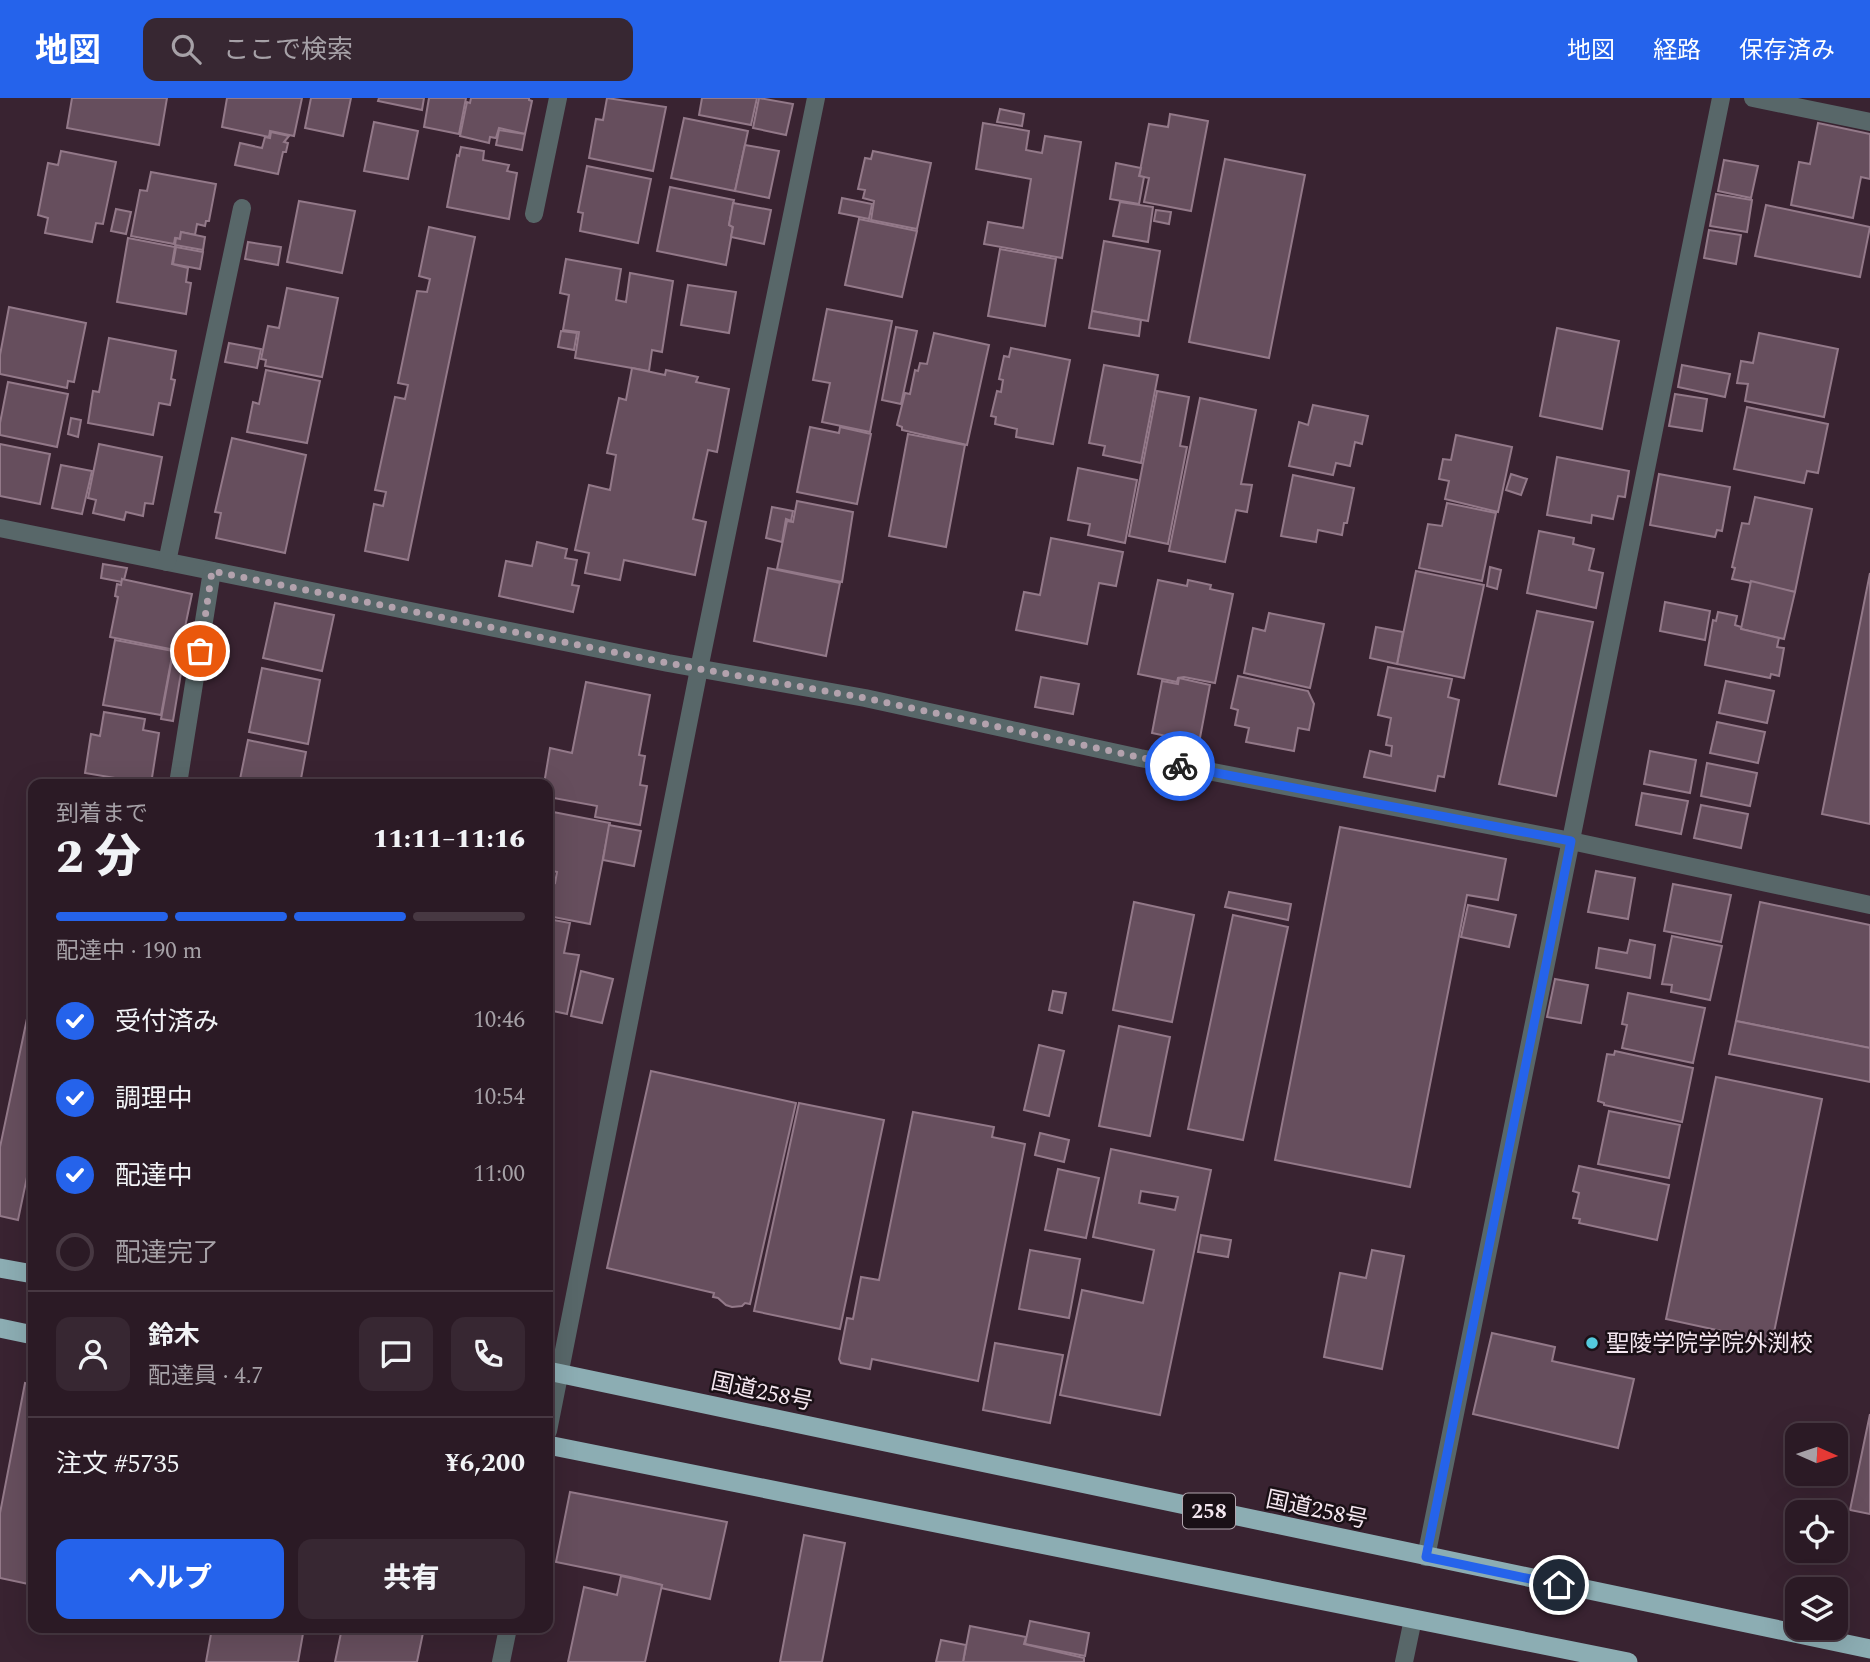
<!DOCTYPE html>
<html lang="ja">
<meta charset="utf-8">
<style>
body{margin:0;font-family:Spectral,"Noto Sans JP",serif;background:#372732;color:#f1f3f6;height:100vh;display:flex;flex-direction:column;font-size:26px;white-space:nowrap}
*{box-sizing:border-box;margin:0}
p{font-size:23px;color:#a6a1a7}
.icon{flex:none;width:38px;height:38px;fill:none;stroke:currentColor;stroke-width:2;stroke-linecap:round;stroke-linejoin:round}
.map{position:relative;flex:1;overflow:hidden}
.side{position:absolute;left:28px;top:681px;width:525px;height:854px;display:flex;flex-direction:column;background:#2b1a25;border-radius:14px;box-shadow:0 7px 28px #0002,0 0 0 2px #473842}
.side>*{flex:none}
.needle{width:46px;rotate:93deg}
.buttons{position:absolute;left:1785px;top:1325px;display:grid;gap:14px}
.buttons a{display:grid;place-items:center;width:63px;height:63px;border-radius:14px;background:#2b1a25;box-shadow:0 7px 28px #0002,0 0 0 2px #473842;font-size:35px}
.pin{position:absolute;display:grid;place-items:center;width:60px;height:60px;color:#fff;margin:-30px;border:4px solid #fff;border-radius:50%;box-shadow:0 2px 7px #0007}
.courier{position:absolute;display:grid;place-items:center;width:70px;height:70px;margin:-35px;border:5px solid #2563eb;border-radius:50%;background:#fff;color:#222;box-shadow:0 2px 9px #0007}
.overview em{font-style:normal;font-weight:800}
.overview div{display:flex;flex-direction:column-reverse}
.overview{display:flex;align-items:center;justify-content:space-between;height:119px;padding:0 28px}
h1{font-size:46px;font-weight:800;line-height:52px}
.bar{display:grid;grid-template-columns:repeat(4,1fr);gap:10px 7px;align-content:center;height:84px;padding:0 28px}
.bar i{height:9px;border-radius:5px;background:#473842}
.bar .selected{background:#2563eb}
.bar p{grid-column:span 4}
.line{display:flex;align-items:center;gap:18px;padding:0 28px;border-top:2px solid #473842}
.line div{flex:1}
.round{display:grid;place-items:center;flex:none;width:74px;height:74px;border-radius:14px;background:#372732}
ol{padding:0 28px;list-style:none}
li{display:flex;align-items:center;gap:21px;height:77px}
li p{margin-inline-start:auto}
li .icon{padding:7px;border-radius:50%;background:#2563eb;color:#fff;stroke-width:4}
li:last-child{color:#a6a1a7}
li i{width:38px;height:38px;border:4px solid #473842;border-radius:50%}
.button{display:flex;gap:14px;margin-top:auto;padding:14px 28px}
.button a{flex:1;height:80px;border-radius:14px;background:#2563eb;color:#fff;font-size:28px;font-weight:800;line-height:80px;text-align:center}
.button a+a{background:#372732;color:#f1f3f6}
header{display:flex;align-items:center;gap:42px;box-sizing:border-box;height:98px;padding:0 35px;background:#2563eb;color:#fff}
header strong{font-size:33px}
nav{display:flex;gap:38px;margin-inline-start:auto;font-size:24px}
.search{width:490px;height:63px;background:#372732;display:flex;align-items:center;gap:18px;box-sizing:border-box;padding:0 24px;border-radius:14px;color:#a6a1a7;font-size:26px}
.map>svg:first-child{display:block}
</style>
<header>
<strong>地図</strong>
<div class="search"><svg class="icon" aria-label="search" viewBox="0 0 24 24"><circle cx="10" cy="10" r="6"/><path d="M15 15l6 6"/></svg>ここで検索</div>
<nav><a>地図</a><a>経路</a><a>保存済み</a></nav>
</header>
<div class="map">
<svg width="1870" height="1564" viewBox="0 0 1870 1564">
<rect width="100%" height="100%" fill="#392331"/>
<g fill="#664e5d" stroke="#937989" stroke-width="2" fill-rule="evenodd">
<polygon points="72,0 167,0 159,47 67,30"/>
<polygon points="227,0 302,0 294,38 270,33 269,39 222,29"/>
<polygon points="311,0 351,0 343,38 305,30"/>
<polygon points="379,0 424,0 422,12 378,3"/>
<polygon points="429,0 466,0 459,36 424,29"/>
<polygon points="471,0 529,0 529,2 532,3 525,36 499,30 496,40 490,39 489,45 460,38 467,4 470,5"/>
<polygon points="607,0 666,9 653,73 589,60 596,21 603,22"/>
<polygon points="702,0 757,0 751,27 699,17"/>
<polygon points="759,0 793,6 786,37 753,30"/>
<polygon points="1000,11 1024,16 1022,28 997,24"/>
<polygon points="1170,16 1208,23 1191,113 1144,104 1149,80 1139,78 1149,26 1168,29"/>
<polygon points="684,20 748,33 735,93 671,80"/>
<polygon points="374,24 418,33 408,81 364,73"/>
<polygon points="983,25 1029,33 1026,52 1042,55 1045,38 1081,44 1062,160 984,146 988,124 1023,130 1031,81 976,71"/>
<polygon points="1818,25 1870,36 1870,81 1861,79 1853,120 1791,107 1799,64 1810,66"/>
<polygon points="499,32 525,36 522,52 496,47"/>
<polygon points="271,34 289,38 284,44 288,45 286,54 283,54 278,76 235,67 240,45 262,50 265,39 270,40"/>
<polygon points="745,47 779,53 769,100 735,93"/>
<polygon points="461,49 484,53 483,62 509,67 507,73 517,75 509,121 447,109 457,57 459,58"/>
<polygon points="61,53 116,64 103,126 96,125 92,144 45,135 48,120 38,117 48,65 58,67"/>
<polygon points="873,53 931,65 917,131 871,122 874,103 863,100 865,92 858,91 865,60 871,61"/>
<polygon points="1225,61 1305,77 1269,260 1189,244"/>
<polygon points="1724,62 1758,68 1751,100 1718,93"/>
<polygon points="1116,65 1141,70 1139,78 1144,79 1139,106 1110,101"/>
<polygon points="587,68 651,81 638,145 580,133 583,115 578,114"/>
<polygon points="151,74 216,86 209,123 206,123 205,128 197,126 195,137 181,134 180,141 175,140 174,146 131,138 140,92 147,93"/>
<polygon points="670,89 734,102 729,127 733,129 726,167 657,153"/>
<polygon points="1716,96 1752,102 1747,134 1710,128"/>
<polygon points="842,100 872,106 869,121 839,115"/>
<polygon points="299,103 355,113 342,175 287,164"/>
<polygon points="1120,104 1153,109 1148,144 1113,138"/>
<polygon points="733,105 771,112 764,146 731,139 733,129 729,127"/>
<polygon points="1766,107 1870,129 1860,179 1755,158"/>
<polygon points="116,111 131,114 126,136 111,133"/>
<polygon points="1156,112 1171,114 1169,126 1154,123"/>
<polygon points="859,121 917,133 902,199 845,187"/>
<polygon points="429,129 475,139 408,462 365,453 374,406 383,408 386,394 375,392 395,299 405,301 408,287 398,285 417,193 427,194 430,181 419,178"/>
<polygon points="1709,132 1741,137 1736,166 1704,160"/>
<polygon points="181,134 205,139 203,152 175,147 176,140 180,141"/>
<polygon points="128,140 175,149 172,166 188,170 186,184 191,185 186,216 117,204"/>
<polygon points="1104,143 1160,153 1148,223 1092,213"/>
<polygon points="248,144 281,149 278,167 245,161"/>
<polygon points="176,149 203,154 200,171 173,166"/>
<polygon points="1000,151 1056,161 1045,228 988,218"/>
<polygon points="566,161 621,171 616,202 626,204 630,175 673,183 662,254 652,252 649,273 575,260 579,234 563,232 569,197 560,195"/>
<polygon points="688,187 736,194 729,235 681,227"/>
<polygon points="287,190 338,200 322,279 265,268 266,262 261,261 268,228 279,230"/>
<polygon points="9,209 86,225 74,284 68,283 67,290 0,276 0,257"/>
<polygon points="827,211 892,223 870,334 822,324 830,285 813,282"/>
<polygon points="1092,213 1141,222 1139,238 1089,230"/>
<polygon points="896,229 917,233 901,306 882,302"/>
<polygon points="1557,230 1619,243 1602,331 1540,318"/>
<polygon points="561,233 577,235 574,252 558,249"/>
<polygon points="934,235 989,247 967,347 902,332 902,329 897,327 905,295 910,296 915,272 918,273 920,265 927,266"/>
<polygon points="1759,235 1838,251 1824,319 1745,303 1748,286 1737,285 1741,263 1753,265"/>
<polygon points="109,240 176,253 171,281 175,282 170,307 159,305 153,337 88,325 93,293 99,294"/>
<polygon points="229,245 261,251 257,270 225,264"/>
<polygon points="1011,250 1070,262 1053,346 1016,339 1017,331 995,326 996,319 991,318 997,293 1001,294 1003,282 999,281 1004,258 1009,259"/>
<polygon points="1104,267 1158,277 1141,365 1103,357 1105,348 1089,345"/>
<polygon points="1682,267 1730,276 1725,299 1678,289"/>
<polygon points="632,270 665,277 666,272 698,279 696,284 729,291 717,354 708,352 693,421 706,424 695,477 624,462 620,482 585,475 589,455 575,452 589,387 610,392 616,357 607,355 619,300 626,302"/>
<polygon points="266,272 320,283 307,345 247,334 253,304 259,306"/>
<polygon points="8,284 68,296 57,349 0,337 0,325"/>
<polygon points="1157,293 1189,299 1180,348 1187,349 1168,446 1129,438"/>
<polygon points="1675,296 1707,301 1702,333 1669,328"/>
<polygon points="1200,300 1256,312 1241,386 1252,387 1247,414 1236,412 1225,464 1169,453"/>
<polygon points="1313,307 1368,318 1362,346 1355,344 1350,368 1336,365 1333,377 1289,368 1299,324 1308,327"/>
<polygon points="1747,309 1828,326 1818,375 1807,373 1804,385 1734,371"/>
<polygon points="71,320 81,322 78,339 68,336"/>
<polygon points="810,329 839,335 840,329 871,336 857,406 797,394"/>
<polygon points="908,336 965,347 946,449 889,438"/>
<polygon points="1456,337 1512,349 1498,414 1445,401 1449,383 1439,381 1443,361 1451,362"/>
<polygon points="232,340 306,357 285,455 216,440 221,415 215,414"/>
<polygon points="0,346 50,356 40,406 0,398"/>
<polygon points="99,346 162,359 153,406 145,405 143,418 126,414 124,422 93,415 96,402 88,400"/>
<polygon points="1557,359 1629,373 1625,399 1618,398 1613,421 1592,417 1591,425 1547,417"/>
<polygon points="61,367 92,373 82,416 52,410"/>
<polygon points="1078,370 1137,382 1125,445 1088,437 1090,426 1068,422"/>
<polygon points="1511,376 1527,381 1521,397 1506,392"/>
<polygon points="1659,376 1730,389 1722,433 1717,432 1715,439 1650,427"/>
<polygon points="1293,377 1354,390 1347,425 1344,425 1342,437 1318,432 1316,444 1281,438"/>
<polygon points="1755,399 1812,411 1795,494 1732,481 1735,470 1732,469 1742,425 1749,426"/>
<polygon points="797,403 853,414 842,484 777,471 787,423 793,424"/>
<polygon points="1447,405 1496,415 1482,483 1419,470 1428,426 1442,428"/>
<polygon points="772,409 793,413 791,423 786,421 782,444 766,440"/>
<polygon points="1539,433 1574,440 1573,446 1594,451 1589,472 1603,475 1596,510 1527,495"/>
<polygon points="1051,440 1123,454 1116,488 1099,485 1087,546 1016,532 1024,494 1040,497"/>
<polygon points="537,444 567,451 565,460 577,462 572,487 579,488 573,514 499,498 506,463 532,468"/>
<polygon points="103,466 127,470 124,482 122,481 122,484 101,480"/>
<polygon points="1490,469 1501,472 1497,491 1487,488"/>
<polygon points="768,470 840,485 826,558 754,543"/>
<polygon points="1416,473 1484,487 1464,580 1397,566"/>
<polygon points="1870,475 1870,726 1822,716"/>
<polygon points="122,481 192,496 180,553 110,539 118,499 115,498 117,486 121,487"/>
<polygon points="1158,482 1187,488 1188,482 1211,487 1210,491 1233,496 1215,585 1184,579 1178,580 1177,584 1138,576"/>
<polygon points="1751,483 1795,494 1784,541 1741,531"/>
<polygon points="1665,504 1710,513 1705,542 1660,533"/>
<polygon points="275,505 334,517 322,573 263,560"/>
<polygon points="1537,513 1593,524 1556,698 1499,686"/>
<polygon points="1718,514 1737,518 1735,527 1741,529 1741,531 1779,540 1777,549 1784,550 1779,578 1771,576 1770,580 1705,567 1713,522 1716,523"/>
<polygon points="1269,515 1324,526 1310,590 1244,575 1253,530 1265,533"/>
<polygon points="1376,529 1403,534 1397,566 1370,560"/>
<polygon points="115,542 173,553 161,617 103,607"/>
<polygon points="173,555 184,557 173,623 161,621"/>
<polygon points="1388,569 1452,581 1448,599 1459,602 1444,679 1438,678 1435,693 1364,679 1370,653 1391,658 1392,648 1386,647 1391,620 1378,617"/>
<polygon points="262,570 320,582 308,646 249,634"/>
<polygon points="1238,578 1308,593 1314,606 1309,632 1298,630 1294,653 1246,644 1249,630 1235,627 1238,612 1231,610"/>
<polygon points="1041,579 1079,586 1073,616 1035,609"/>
<polygon points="1179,580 1210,587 1199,645 1152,635 1162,583 1178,586"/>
<polygon points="1726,583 1774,593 1767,625 1719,615"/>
<polygon points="586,584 650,597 639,657 645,658 640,687 647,688 640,727 595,719 597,708 548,699 548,686 544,686 550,650 572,655"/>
<polygon points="104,614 145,621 143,632 159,635 151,686 85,675 91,636 100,638"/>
<polygon points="1717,624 1765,634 1758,665 1710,655"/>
<polygon points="248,642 306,654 300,686 239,686"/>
<polygon points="1650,653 1696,662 1690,695 1644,686"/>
<polygon points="1707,665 1757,675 1750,708 1701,698"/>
<polygon points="1642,695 1688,703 1681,736 1636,727"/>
<polygon points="1701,707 1748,716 1741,750 1694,740"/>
<polygon points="548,713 610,725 590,826 548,818 548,784 555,785 557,774 548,772"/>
<polygon points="609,727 641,733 634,768 603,762"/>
<polygon points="1340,729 1506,761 1498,802 1467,797 1410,1089 1275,1062"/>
<polygon points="1596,773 1635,780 1628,821 1588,814"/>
<polygon points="1673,786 1731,797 1721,844 1664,833"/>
<polygon points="1229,794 1291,806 1288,822 1225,809"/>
<polygon points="1134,804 1194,817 1172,924 1113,912"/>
<polygon points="1760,804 1870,827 1870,950 1736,923"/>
<polygon points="1468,807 1516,817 1509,849 1461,839"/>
<polygon points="1233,817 1288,829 1243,1042 1188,1031"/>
<polygon points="548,821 570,825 564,855 579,857 567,916 548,912"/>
<polygon points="1672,838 1722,848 1710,902 1671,894 1672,887 1662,886"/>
<polygon points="1630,842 1655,847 1650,880 1596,870 1599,850 1627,855"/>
<polygon points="581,873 613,881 602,925 571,918"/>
<polygon points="1555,881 1588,887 1581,925 1547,919"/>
<polygon points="33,892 33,1061 31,1060 18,1122 0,1118 0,1049"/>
<polygon points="1053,893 1066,895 1062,915 1049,912"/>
<polygon points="1628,895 1705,910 1693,965 1622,950 1627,927 1622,926"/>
<polygon points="1736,923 1870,950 1870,984 1729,956"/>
<polygon points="1119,928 1170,939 1150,1038 1099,1028"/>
<polygon points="1039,947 1064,953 1049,1018 1024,1012"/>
<polygon points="1615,953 1693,970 1682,1024 1604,1007 1604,1005 1598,1003 1607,956 1614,957"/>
<polygon points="651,973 796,1005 750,1206 745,1205 742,1208 732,1209 726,1207 718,1200 713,1199 714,1195 607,1170"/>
<polygon points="1716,979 1822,1001 1772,1244 1666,1221"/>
<polygon points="799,1005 884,1022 840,1231 754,1213"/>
<polygon points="1609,1013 1680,1027 1669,1080 1598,1066"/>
<polygon points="913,1014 994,1029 992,1039 1025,1046 978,1283 872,1261 870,1271 841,1265 839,1261 847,1220 853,1221 861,1179 879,1182"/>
<polygon points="1040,1035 1069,1042 1064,1064 1035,1057"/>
<path d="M1111 1051 1211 1072 1160 1317 1060 1297 1082 1192 1143 1205 1154 1152 1093 1139ZM1141 1093 1178 1099 1175 1112 1139 1105Z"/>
<polygon points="1579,1068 1669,1087 1657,1142 1579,1125 1580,1121 1573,1120 1579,1095 1573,1093"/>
<polygon points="1058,1071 1099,1080 1086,1140 1045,1132"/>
<polygon points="1201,1137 1231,1142 1228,1159 1198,1154"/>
<polygon points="1030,1152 1080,1161 1069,1220 1019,1211"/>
<polygon points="1372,1152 1404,1158 1382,1271 1324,1259 1340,1175 1366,1180"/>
<polygon points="1492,1235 1555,1249 1552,1263 1634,1281 1618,1350 1473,1316"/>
<polygon points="995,1245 1063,1257 1050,1325 983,1312"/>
<polygon points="25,1285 33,1287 33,1487 0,1480 0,1415"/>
<polygon points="1870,1316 1870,1416 1850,1412"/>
<polygon points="570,1394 727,1424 710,1501 661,1490 662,1487 630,1479 556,1464"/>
<polygon points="804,1437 845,1445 822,1564 780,1564"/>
<polygon points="621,1478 662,1487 645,1564 568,1564 584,1489 617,1497"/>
<polygon points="1030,1523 1089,1535 1085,1558 1025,1546"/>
<polygon points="970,1528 1026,1539 1024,1546 1084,1560 1084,1564 963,1564"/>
<polygon points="212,1530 304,1530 298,1564 206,1564"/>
<polygon points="342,1530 424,1530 417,1564 335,1564"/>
<polygon points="941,1542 966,1547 963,1564 936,1564"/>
</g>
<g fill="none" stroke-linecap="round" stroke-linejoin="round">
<g stroke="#586769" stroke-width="18">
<polyline points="1753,0 1870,24"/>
<polyline points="534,116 558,0"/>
<polyline points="0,430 668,565 865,600 1140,660 1571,743 1870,807"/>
<polyline points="167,464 242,110"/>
<polyline points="178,686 212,473"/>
<polyline points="548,1333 699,571 816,0"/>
<polyline points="1426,1459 1721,0"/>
<polyline points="501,1564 508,1530"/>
<polyline points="1404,1564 1413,1521"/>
</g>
<g stroke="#8cadb3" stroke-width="19">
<polyline points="0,1170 33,1176"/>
<polyline points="0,1230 33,1237"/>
<polyline points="548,1273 1870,1551"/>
<polyline points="548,1347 1628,1564"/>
</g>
</g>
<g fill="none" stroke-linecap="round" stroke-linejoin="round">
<polyline stroke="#b3a2ad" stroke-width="7" stroke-dasharray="0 12.6" points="200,553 212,473 683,568 865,600 1180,668"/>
<polyline stroke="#2563eb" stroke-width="9" points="1180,668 1571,743 1426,1459 1559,1487"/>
</g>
<circle fill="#54cadd" stroke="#1a1016" stroke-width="2.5" cx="1592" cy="1245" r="7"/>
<g text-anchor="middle" stroke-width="5" stroke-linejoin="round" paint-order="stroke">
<rect fill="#1a1016" stroke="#b3a6af" stroke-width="2" x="1183" y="1395.5" width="52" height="35" rx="5"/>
<g font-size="21" font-weight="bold" fill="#f5e7f0">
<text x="1209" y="1420">258</text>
</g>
<g font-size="23" fill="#f5e7f0" stroke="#1a1016" text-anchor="start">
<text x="1606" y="1253">聖陵学院学院外渕校</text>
</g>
<g font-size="23" fill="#f5e7f0" stroke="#1a1016">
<text transform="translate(762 1293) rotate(12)" y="8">国道258号</text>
<text transform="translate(1317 1411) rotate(12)" y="8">国道258号</text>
</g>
</g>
</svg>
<div class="buttons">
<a><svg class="needle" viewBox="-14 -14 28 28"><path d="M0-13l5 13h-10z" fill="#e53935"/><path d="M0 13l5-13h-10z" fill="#a6a1a7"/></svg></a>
<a><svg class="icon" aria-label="locate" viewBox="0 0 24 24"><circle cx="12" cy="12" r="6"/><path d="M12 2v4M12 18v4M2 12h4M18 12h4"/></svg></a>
<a><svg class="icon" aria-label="layers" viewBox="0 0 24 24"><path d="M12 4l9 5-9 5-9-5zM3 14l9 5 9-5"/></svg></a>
</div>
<div class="pin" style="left:200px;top:553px;background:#ea580c"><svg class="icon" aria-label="bag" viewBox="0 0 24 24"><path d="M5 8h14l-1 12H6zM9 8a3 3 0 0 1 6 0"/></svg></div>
<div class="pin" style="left:1559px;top:1487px;background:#1f2937"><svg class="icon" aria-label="home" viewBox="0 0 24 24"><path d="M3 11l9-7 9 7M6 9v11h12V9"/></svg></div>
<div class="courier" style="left:1180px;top:668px"><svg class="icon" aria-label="bike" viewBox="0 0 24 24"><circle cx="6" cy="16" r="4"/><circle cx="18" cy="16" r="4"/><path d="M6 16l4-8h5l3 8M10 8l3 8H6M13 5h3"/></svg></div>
<section class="side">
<div class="overview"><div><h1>2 分</h1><p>到着まで</p></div><em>11:11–11:16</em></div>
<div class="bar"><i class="selected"></i><i class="selected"></i><i class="selected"></i><i></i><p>配達中 · 190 m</p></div>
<ol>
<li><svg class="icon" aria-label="check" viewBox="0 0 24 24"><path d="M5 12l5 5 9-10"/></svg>受付済み<p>10:46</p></li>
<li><svg class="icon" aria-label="check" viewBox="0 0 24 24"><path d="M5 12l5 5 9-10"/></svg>調理中<p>10:54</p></li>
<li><svg class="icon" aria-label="check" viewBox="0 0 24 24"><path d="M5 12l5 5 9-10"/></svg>配達中<p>11:00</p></li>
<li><i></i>配達完了</li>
</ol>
<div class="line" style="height:126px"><a class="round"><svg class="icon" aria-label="person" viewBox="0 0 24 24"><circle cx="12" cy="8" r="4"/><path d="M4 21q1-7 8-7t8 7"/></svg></a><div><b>鈴木</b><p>配達員 · 4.7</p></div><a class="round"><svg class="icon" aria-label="chat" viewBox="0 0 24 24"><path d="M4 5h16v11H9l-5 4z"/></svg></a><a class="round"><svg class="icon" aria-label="phone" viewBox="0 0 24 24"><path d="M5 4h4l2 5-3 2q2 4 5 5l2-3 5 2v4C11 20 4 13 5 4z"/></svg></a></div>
<div class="line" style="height:91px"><div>注文 #5735</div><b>¥6,200</b></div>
<div class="button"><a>ヘルプ</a><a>共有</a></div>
</section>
</div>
